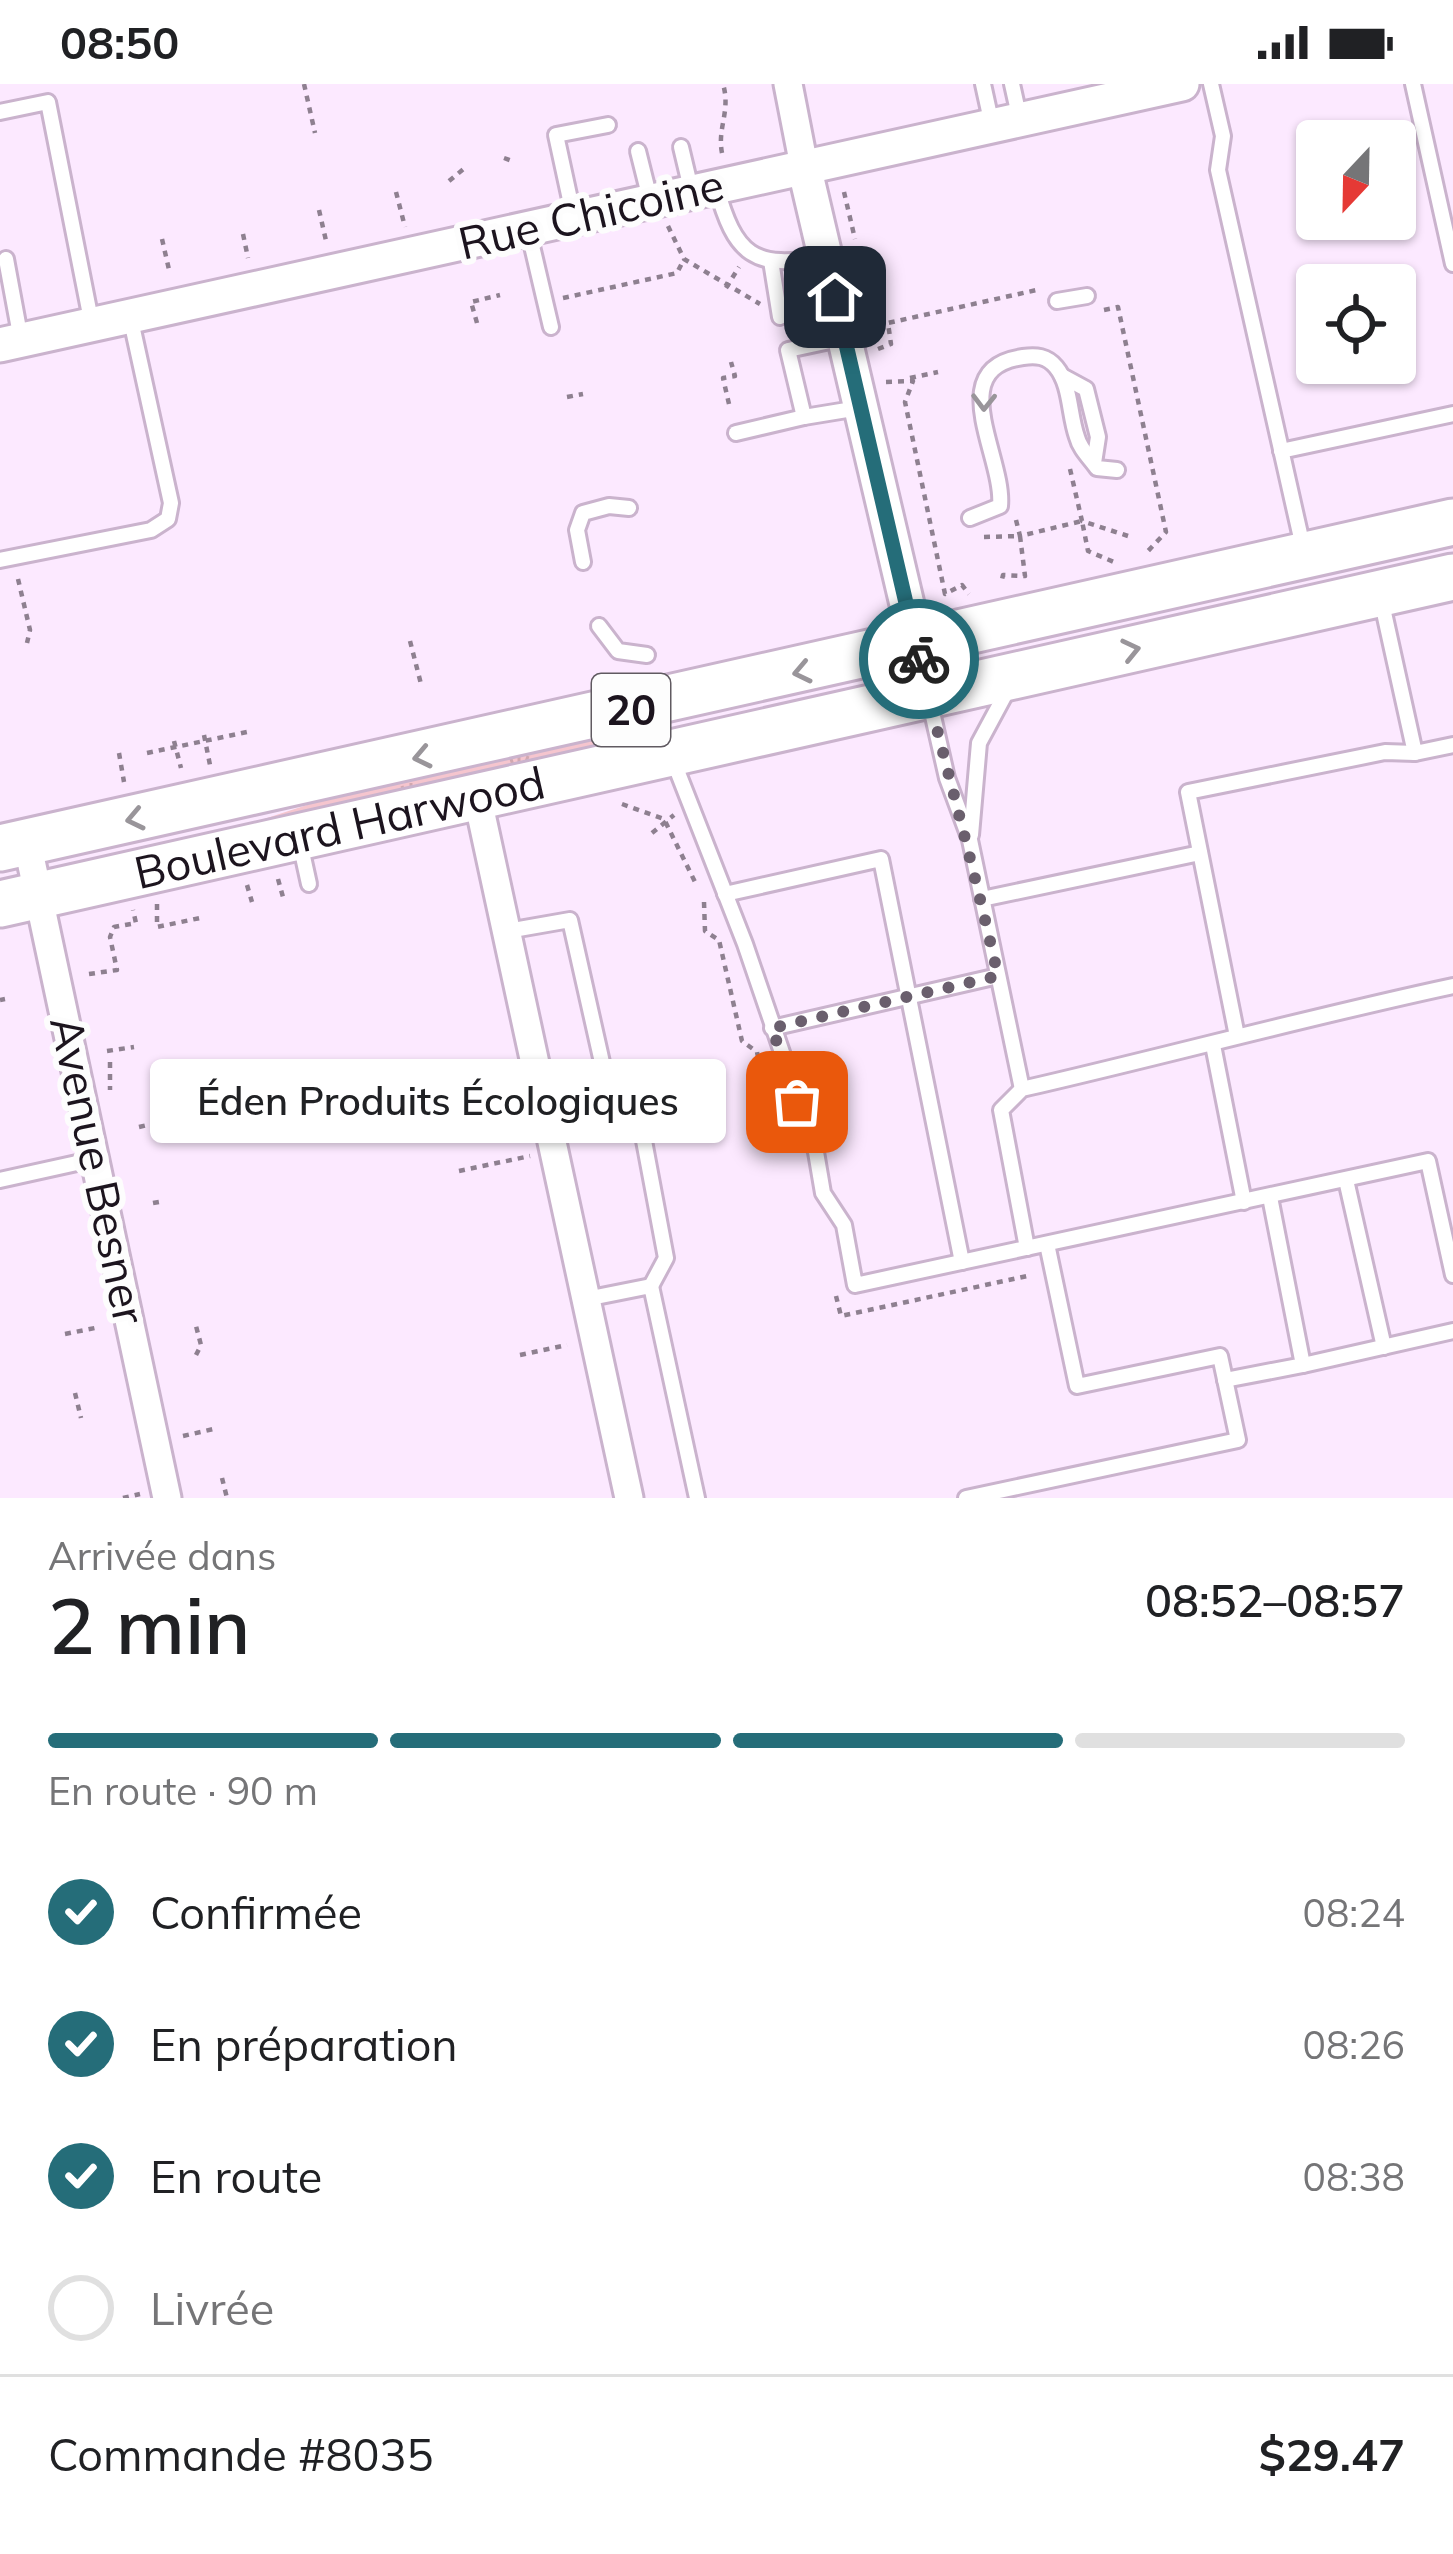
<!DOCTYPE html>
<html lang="fr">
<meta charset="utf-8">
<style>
body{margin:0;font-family:Mulish,sans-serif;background:#f2f2f2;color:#202124;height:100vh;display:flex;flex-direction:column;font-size:45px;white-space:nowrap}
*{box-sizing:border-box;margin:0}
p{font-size:39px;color:#757577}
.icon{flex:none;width:66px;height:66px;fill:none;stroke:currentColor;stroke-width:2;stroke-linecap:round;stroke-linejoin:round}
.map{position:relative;height:1414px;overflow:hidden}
.sheet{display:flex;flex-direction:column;background:#fff;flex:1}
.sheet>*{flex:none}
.needle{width:78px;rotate:202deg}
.fabs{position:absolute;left:1296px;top:36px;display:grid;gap:24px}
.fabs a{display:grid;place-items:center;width:120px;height:120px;border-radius:12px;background:#fff;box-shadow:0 3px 9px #0004;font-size:60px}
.pin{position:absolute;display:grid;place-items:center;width:102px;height:102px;color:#fff;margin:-51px;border-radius:24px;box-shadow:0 6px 18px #0006}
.courier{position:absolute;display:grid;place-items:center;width:120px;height:120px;margin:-60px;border:9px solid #256d79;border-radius:50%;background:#fff;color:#222;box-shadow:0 3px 15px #0007}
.bubble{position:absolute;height:84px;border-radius:12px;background:#fff;box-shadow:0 3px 9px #0004;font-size:39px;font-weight:600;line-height:84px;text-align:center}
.head em{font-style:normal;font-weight:600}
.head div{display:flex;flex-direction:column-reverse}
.head{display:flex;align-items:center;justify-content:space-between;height:204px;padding:0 48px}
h1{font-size:78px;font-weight:600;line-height:90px}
.bar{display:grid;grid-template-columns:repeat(4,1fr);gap:18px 12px;align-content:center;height:144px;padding:0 48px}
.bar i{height:15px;border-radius:9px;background:#e0e0e0}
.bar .selected{background:#256d79}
.bar p{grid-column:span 4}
.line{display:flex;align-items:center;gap:30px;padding:0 48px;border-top:3px solid #e0e0e0}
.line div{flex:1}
ol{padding:0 48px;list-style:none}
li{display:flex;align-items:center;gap:36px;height:132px}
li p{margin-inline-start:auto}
li .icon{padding:12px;border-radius:50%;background:#256d79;color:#fff;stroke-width:4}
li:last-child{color:#757577}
li i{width:66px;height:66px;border:6px solid #e0e0e0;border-radius:50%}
.status{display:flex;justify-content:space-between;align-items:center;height:84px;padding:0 60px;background:#fff;direction:ltr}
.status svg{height:33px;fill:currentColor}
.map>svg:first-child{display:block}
</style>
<div class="status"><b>08:50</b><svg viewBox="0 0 49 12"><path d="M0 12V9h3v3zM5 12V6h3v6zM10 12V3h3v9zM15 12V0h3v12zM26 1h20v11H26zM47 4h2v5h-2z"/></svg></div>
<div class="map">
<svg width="1453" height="1414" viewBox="0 0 1453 1414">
<defs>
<pattern id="grass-tufts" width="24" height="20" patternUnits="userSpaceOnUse" patternTransform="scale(3)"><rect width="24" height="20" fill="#f5c5ce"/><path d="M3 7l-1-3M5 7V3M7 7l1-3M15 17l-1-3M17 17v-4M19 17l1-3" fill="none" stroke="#d1a8b0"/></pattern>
</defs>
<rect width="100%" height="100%" fill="#fce9ff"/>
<polygon fill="url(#grass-tufts)" points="640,643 642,648 467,700 236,744 356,705"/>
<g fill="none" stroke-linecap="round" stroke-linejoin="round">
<defs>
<g id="service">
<polyline points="983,0 992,41"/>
<polyline points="1012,0 1020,36"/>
<polyline points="1211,0 1223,52 1218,86 1303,463"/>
<polyline points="1413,0 1453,180"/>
<polyline points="0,28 48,18 92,241"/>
<polyline points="681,63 691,105"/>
<polyline points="638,67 650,115"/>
<path d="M716 102C735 171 753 187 826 172"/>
<polyline points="574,134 556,51 608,41"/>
<polyline points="528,145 551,243"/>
<polyline points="6,175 21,256"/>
<polyline points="771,177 780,233"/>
<polyline points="1057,217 1087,212"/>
<polyline points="844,254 788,266 804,333 859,324"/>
<polyline points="1062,292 1086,305 1098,353 1094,379"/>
<polyline points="736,349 804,333"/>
<polyline points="1281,367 1453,330"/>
<path d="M970 434 1000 422C1005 374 942 284 1023 273 1036 271 1047 272 1056 283 1071 301 1069 331 1077 353 1080 365 1090 374 1097 384L1117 386"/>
<polyline points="0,476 151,446 168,435 171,419 130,232"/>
<polyline points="583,478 577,446 583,429 609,422 629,424"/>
<polyline points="1381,515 1415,669 1453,661"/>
<polyline points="599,542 618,567 647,571"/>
<polyline points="930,619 947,694 970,756 1022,1005"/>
<polyline points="673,676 745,860 816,1068 823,1109 844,1141 855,1201 1428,1077 1453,1191"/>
<polyline points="971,751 979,659 1007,607"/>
<polyline points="300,759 309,800"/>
<polyline points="725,810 881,775 962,1178"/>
<polyline points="982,815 1200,769"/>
<polyline points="507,847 570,836 608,1005 639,1030 666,1174 651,1202"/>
<polyline points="772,944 998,892"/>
<polyline points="1237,952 1188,708 1385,668 1415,669"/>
<polyline points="1213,961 1244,1118"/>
<polyline points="0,1096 95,1075"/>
<polyline points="1346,1096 1384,1263"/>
<path d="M1027 1164 1001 1026 1022 1005C1166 972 1308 933 1453 902"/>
<polyline points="586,1215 651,1202 697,1414"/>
<polyline points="1303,1281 1453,1247"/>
<polyline points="1225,1296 1303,1281 1270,1113"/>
<polyline points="966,1414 1238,1356 1220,1272 1077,1302 1047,1160"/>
</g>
<g id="minor">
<polyline points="788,0 804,82"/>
<polyline points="478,716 629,1414"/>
<polyline points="27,758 167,1414"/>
</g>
<g id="tertiary">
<polyline points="804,82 929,614"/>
<polyline points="0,261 1182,0"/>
</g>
<g id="trunk">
<polyline points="0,764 1453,438"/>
<path id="s1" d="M0 820 1453 493"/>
</g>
</defs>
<use href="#service" stroke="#cab3cd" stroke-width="20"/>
<use href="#minor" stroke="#cab3cd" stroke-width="33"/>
<use href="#tertiary" stroke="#cab3cd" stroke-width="39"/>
<use href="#trunk" stroke="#cab3cd" stroke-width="51"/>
<g stroke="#8e8090" stroke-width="4.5" stroke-dasharray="6 6" stroke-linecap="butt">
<polyline points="304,0 315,49"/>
<path d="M722 69C717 44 731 27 723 0"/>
<polyline points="504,74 515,78"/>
<polyline points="449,97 466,83"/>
<polyline points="396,108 405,143"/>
<polyline points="844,108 855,155"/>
<polyline points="319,126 327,161"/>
<polyline points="668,142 684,175 760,220"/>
<polyline points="243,150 248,174"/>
<polyline points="162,155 170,190"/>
<polyline points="726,204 739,183"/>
<polyline points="563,214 677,189 684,175"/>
<polyline points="1104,226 1118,223 1166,448 1148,467"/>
<polyline points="477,239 471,218 500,211"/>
<polyline points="1395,253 1398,267"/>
<polyline points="878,265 891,260 888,239 1041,205"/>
<polyline points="1325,279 1326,282"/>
<polyline points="910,294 938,288"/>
<polyline points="886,298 913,297 905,318 945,510 962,501 969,510"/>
<polyline points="567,313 583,310"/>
<polyline points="729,320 723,294 735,292 731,278"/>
<polyline points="1070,385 1082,437 1128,452"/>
<polyline points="1016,436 1020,452 1082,437 1088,467 1114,478"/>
<polyline points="984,453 1020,452 1025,492 1003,491 1001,500"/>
<polyline points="18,495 30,546 27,559"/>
<polyline points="410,557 421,600"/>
<polyline points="204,651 210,681"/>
<polyline points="174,657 181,684"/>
<polyline points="119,669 124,698"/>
<polyline points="147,669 247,648"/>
<polyline points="622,720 664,735 697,802"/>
<polyline points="652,749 674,731"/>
<polyline points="278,795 283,813"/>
<polyline points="247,801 252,818"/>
<polyline points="704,818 705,847 719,856 742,957 757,968 772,1041 789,1051"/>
<polyline points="157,820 157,843 200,834"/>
<polyline points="89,890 117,886 110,853 114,843 136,839 133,826"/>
<polyline points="0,916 5,915"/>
<polyline points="107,967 134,963"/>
<polyline points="110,978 110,1006"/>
<polyline points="458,991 505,980"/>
<polyline points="139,1043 156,1039"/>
<polyline points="459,1087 530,1072"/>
<polyline points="153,1119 164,1117"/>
<polyline points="836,1212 841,1232 1032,1191"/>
<polyline points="65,1250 100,1243"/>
<polyline points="196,1271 201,1261 196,1242"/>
<polyline points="520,1271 567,1261"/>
<polyline points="75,1309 81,1334"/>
<polyline points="183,1352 218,1344"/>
<polyline points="222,1394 227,1414"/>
<polyline points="123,1414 140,1410"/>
</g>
<use href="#service" stroke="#fff" stroke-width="14"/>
<use href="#minor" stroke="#fff" stroke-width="27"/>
<use href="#tertiary" stroke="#fff" stroke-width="33"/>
<use href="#trunk" stroke="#fff" stroke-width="45"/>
</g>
<defs><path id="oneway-chevron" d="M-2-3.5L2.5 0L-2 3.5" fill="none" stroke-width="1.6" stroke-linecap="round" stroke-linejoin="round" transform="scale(3)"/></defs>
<g stroke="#99959a">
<use href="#oneway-chevron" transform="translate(984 318) rotate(91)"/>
<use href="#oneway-chevron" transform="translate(1131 566) rotate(-13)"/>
<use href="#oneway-chevron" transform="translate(802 588) rotate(168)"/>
<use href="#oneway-chevron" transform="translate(422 673) rotate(168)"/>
<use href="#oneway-chevron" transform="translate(135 735) rotate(168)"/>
</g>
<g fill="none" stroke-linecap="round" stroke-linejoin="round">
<path stroke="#6a5f6d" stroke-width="12" stroke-dasharray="0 21.6" d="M797 1018 772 944 998 892C974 785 946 681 919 575"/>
<polyline stroke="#256d79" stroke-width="15" points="835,213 919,575"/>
</g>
<g text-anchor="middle" stroke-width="12" stroke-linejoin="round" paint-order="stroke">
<rect fill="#fdfdfd" stroke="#605a61" stroke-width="3" x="592" y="590" width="78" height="72" rx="9"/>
<g font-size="42" font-weight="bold" fill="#1c141e">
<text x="631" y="641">20</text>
</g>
<g font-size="45" fill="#1c141e" stroke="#fdfdfd">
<text transform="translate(591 130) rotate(-13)" y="16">Rue Chicoine</text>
<text dy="16" stroke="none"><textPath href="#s1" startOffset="348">Boulevard Harwood</textPath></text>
<text transform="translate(98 1086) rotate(78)" y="16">Avenue Besner</text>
</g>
</g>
</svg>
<div class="fabs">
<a><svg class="needle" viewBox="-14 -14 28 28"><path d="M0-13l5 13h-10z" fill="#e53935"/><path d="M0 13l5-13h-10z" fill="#757577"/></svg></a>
<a><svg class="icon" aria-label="locate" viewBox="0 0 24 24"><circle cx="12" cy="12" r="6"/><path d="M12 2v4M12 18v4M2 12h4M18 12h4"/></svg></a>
</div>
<div class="pin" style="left:797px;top:1018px;background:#ea580c"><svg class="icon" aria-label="bag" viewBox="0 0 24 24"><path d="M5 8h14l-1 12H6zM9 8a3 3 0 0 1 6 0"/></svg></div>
<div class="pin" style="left:835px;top:213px;background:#1f2937"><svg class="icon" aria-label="home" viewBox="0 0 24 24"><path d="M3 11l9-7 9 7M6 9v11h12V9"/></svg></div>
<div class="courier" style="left:919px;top:575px"><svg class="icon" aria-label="bike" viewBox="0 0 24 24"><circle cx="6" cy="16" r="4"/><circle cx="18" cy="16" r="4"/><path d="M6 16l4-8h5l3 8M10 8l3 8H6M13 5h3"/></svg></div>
<div class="bubble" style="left:150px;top:975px;width:576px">Éden Produits Écologiques</div>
</div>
<section class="sheet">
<div class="head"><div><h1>2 min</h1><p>Arrivée dans</p></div><em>08:52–08:57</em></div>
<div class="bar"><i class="selected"></i><i class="selected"></i><i class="selected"></i><i></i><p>En route · 90 m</p></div>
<ol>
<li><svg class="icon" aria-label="check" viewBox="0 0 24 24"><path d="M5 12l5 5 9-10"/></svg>Confirmée<p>08:24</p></li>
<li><svg class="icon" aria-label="check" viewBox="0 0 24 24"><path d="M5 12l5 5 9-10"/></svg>En préparation<p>08:26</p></li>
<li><svg class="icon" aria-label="check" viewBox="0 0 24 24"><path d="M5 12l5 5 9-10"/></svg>En route<p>08:38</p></li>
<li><i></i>Livrée</li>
</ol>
<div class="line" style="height:156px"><div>Commande #8035</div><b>$29.47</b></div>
</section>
